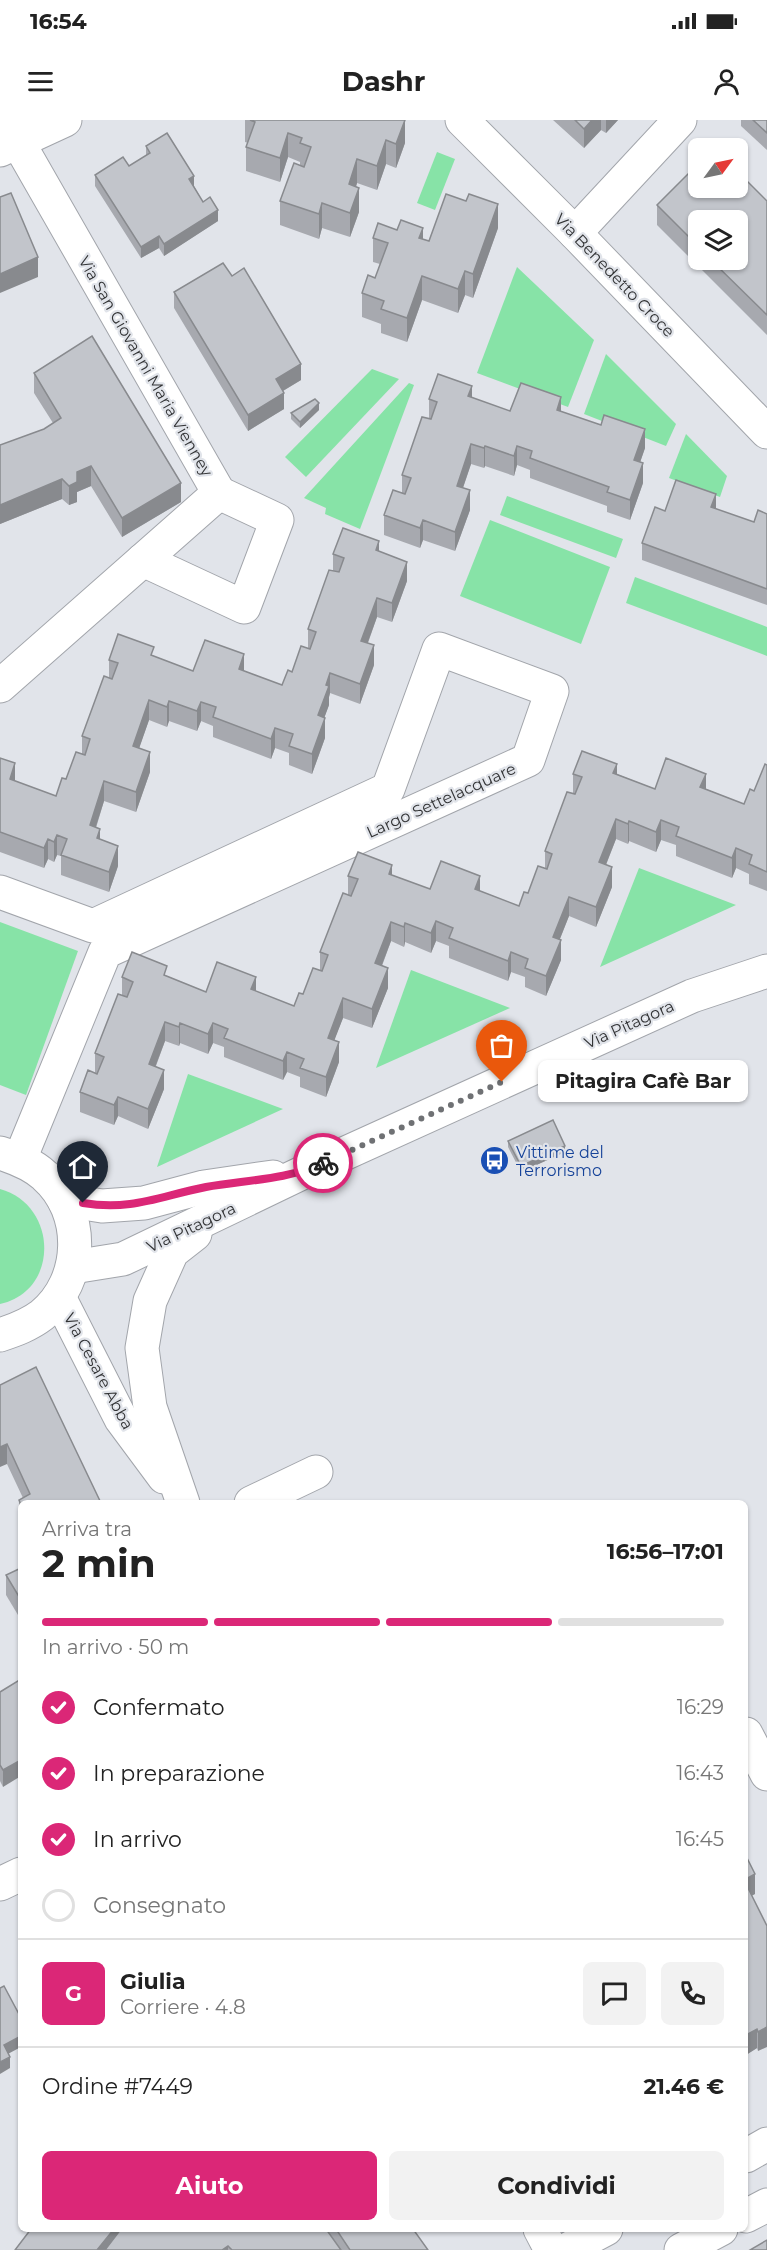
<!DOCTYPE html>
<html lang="it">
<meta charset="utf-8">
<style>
body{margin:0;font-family:Montserrat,sans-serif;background:#f2f2f2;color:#222;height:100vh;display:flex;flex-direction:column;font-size:22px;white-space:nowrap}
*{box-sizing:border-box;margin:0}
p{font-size:20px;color:#767676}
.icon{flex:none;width:33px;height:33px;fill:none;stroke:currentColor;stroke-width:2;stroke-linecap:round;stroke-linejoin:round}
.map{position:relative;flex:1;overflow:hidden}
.drawer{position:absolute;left:18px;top:1380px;width:730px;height:732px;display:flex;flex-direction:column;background:#fff;border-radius:9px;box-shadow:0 2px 4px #0004}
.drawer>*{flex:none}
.needle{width:39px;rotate:57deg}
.fabs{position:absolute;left:688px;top:18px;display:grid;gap:12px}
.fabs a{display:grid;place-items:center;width:60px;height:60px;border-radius:9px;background:#fff;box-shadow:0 2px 4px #0004;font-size:30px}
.pin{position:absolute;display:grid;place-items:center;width:51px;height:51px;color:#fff;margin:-62px -26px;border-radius:50% 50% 50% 0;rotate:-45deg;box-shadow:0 0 6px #0007}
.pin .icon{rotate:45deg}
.courier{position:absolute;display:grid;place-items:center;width:60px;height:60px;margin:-30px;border:4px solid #db2777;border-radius:50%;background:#fff;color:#222;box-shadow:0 2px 8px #0007}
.bubble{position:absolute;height:42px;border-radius:9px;background:#fff;box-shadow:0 2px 4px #0004;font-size:20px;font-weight:700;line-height:42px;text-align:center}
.overview em{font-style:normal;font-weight:700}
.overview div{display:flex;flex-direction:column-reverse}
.overview{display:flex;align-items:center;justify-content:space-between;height:102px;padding:0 24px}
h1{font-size:39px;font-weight:700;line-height:45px}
.bar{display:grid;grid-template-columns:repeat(4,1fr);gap:9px 6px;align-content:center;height:72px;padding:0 24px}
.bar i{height:8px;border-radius:4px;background:#e0e0e0}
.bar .active{background:#db2777}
.bar p{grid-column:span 4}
.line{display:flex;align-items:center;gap:15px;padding:0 24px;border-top:2px solid #e0e0e0}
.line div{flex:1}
.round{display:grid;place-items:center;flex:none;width:63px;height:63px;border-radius:9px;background:#f2f2f2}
ol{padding:0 24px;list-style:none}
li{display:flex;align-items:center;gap:18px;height:66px}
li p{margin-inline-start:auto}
li .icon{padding:6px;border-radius:50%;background:#db2777;color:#fff;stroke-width:4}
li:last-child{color:#767676}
li i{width:33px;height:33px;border:3px solid #e0e0e0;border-radius:50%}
.action{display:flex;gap:12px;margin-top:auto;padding:12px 24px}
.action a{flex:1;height:69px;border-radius:9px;background:#db2777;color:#fff;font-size:24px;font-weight:700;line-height:69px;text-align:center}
.action a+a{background:#f2f2f2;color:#222}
.status{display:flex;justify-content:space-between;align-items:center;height:42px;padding:0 30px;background:#fff;direction:ltr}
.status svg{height:16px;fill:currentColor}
header{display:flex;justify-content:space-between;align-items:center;height:78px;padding:0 24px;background:#fff;font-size:27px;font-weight:700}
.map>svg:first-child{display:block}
</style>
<div class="status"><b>16:54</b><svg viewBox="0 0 49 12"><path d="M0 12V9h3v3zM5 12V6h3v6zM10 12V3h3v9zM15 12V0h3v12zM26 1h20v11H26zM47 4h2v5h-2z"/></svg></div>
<header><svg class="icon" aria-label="menu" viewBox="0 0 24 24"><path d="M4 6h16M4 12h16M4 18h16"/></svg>Dashr<svg class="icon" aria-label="person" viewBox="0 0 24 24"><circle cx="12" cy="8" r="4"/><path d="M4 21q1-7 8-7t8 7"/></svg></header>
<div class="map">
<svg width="767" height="2130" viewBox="0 0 767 2130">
<rect width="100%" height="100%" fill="#e1e4ea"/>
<g fill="#87e3a7">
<polygon points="437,32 455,39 435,90 417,83"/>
<polygon points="517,147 594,220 568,287 477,253"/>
<polygon points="606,234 676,304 666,326 584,294"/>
<polygon points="372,249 399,259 306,357 285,337"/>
<polygon points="409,263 414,265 360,409 325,394 326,388 304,378"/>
<polygon points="686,314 727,356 720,377 669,358"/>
<polygon points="507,376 623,419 616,438 500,395"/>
<polygon points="490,400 610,447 581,524 460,476"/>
<polygon points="635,457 767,507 767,536 626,483"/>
<polygon points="639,748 736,785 600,847"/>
<polygon points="0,802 78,831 26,975 0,965"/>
<polygon points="411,850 510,888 376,948"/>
<polygon points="188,954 283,989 157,1047"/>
<path d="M0 1069C58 1085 60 1171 0 1184Z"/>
</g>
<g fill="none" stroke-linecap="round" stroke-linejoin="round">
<defs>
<g id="minor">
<polyline points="462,0 575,113 767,312"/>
<polyline points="0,30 65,0"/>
<polyline points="575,113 680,0"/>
<polyline points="143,440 244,487 277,400 219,373"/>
<polyline points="0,566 219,373 18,22 9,0"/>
<polyline points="0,772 93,806 388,669 439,529 552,571 528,640 105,832 20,1039"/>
<path d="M0 1033C16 1038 32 1044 45 1056 86 1092 84 1161 42 1195 29 1205 15 1210 0 1215"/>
<polyline points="64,1080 102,1086 144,1083 204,1067 273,1057"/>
<polyline points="73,1147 123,1139 304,1052 692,876 767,851"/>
<polyline points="59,1177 121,1299 164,1357"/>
<polyline points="183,1383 150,1287 142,1228 150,1181 172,1132 195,1114"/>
<polyline points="251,1383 316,1352"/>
<polyline points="746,1614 767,1654"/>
<polyline points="0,1764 21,1754"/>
<polyline points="746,2036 767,2024"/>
<polyline points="746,2096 767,2085"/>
<polyline points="540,2109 551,2130"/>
<polyline points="566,2130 606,2109"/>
<polyline points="681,2130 721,2109"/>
</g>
</defs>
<use href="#minor" stroke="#a2a5ab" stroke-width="35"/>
<use href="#minor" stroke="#fff" stroke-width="33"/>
</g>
<g fill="#a7a9af" fill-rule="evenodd">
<polygon points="245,0 405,0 405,23 396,48 386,44 377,70 357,63 356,67 359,92 350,117 322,108 319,119 280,105 280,81 300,46 300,42 288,37 280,62 246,51 246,27 248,23 245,22"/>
<polygon points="553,0 618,0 606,13 601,10 584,28"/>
<polygon points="741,0 767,0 767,30 741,6"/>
<polygon points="146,26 194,66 203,82 218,101 164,136 159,128 141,138 95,66 95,55 129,46 146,36"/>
<path d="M767 81V215L657 105V85ZM699 100 738 140H699Z"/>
<polygon points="498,108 473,178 465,175 458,193 422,180 407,222 381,213 381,204 362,197 362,173 375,158 380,144 373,142 373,118 423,119 429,121"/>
<polygon points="232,156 301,260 283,271 284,289 248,311 174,188 174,172"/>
<polygon points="34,253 181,382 122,417 91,366 77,372 77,382 69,385 62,379 0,404 0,325 44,309 53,303 34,273"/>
<polygon points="472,278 510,291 561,292 645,328 640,342 643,363 630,400 607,392 607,386 530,358 530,350 517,345 514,356 485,346 484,348 471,344 463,368 470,390 455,431 423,420 420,428 384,415 384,395 402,373 402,355 429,299 429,279"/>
<polygon points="319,290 300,308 291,299 291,293"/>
<polygon points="716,389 754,402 767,394 767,485 642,440 642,423 665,391"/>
<polygon points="379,431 407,461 392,502 377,497 368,523 374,545 360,584 330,573 329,577 329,585 324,598 325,618 312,654 289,645 289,633 275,628 271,639 213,617 213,606 201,601 197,611 169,601 167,607 149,600 139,628 150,652 136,692 104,681 96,708 100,720 118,746 109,772 61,755 61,736 57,735 54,742 48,739 44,748 0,732 0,638 15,661 56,676 82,634 82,616 109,558 109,540 154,536 193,551 244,551 282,565 308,528 308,509 333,451 333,434"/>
<polygon points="767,645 767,771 749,764 749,754 736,748 732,758 676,736 676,725 661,720 656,732 629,721 628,724 616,719 606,745 612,767 596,807 569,796 560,819 561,840 546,876 525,867 525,857 511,852 508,861 449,838 449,826 436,821 431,833 405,822 404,827 391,821 382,846 388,868 372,908 343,898 334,920 339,942 326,977 300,967 300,957 287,952 283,960 224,937 224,927 213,923 208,934 180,923 179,926 165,921 156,946 164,969 148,1009 118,996 114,1005 80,992 80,972 95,952 95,933 122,875 122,857 167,856 206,872 256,871 294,886 320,851 320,832 348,775 348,756 392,755 430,769 480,771 519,786 545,748 545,731 573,673 573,654 617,654 655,669 706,669 744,684 754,671"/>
<polygon points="508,1021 565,1032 521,1052 508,1027"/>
<polygon points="0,1265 101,1383 21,1383 21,1404 19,1400 19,1380 23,1378 7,1344"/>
<polygon points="21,1448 21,1500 6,1475 6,1455"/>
<polygon points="21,1559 3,1667 0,1661 0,1572"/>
<polygon points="746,1736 755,1774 751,1775 767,1806 758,1931 757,1928 746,1935"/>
<polygon points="31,2109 413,2109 428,2130 15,2130"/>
</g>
<g fill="#888a8e">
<polygon points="405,0 405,23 396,48 396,24"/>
<polygon points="592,0 601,0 601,10 584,28 584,9"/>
<polygon points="606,0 618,0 606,13"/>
<polygon points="288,13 288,37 280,62 280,38"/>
<polygon points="386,20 386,44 377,70 377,46"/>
<polygon points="357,39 357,63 349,88 349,64"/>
<polygon points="194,56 194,68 189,59"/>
<polygon points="359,68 359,92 350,117 350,93"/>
<polygon points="322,83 322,108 319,119 319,94"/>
<polygon points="498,84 498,108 473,178 473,154"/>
<polygon points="218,90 218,101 164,136 164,124"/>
<polygon points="423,108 423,132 419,118"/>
<polygon points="159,116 159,128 141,138 141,127"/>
<polygon points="38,137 38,157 0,173 0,154"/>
<polygon points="465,151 465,175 458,193 458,169"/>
<polygon points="422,156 422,180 407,222 407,198"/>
<polygon points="301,244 301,260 276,275 276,259"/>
<polygon points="472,266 472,285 468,276"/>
<polygon points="284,273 284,289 248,311 248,295"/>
<polygon points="561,277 561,297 557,290"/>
<polygon points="319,283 319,290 300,308 300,302"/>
<polygon points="645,309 645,328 634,360 634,340"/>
<polygon points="471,324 471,344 457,385 457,366"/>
<polygon points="485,326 485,346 484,348 484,328"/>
<polygon points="517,326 517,345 514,356 514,336"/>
<polygon points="643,343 643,363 630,400 630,380"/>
<polygon points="91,346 91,366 77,372 77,352"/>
<polygon points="62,359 62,379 0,404 0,385"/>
<polygon points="77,362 77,382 69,385 69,366"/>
<polygon points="181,363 181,382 122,417 122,398"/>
<polygon points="470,370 470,390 455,431 455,412"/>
<polygon points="716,374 716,391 711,387"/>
<polygon points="423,400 423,420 420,428 420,408"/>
<polygon points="379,421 379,441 376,430"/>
<polygon points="407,442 407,461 392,502 392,483"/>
<polygon points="377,478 377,497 361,541 361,521"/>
<polygon points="374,525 374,545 360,584 360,564"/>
<polygon points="244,534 244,554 239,549"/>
<polygon points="330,553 330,573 329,577 329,585 318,615 318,595 326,565"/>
<polygon points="149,580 149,600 133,646 133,626"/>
<polygon points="169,581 169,601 167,607 167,587"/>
<polygon points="201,582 201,601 197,611 197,591"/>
<polygon points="325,598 325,618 312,654 312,634"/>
<polygon points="275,608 275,628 271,639 271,619"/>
<polygon points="150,632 150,652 136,692 136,672"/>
<polygon points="15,643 15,663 10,659"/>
<polygon points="617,644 617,663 613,653"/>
<polygon points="706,654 706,674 700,667"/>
<polygon points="104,661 104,681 90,725 90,705"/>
<polygon points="616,699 616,719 599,762 599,742"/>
<polygon points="661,700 661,720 656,732 656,712"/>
<polygon points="629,701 629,721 628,724 628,704"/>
<polygon points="100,709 100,729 97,718"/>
<polygon points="57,715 57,735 54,742 54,722"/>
<polygon points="48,719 48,739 44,748 44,728"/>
<polygon points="118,726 118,746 109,772 109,752"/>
<polygon points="736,728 736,748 732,758 732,738"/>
<polygon points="392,745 392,765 389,754"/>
<polygon points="612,747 612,767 596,807 596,787"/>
<polygon points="480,756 480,776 475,769"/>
<polygon points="569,777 569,796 553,836 553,817"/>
<polygon points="436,801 436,821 431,833 431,813"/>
<polygon points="391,802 391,821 375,863 375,843"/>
<polygon points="405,803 405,822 404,827 404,807"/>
<polygon points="561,820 561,840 546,876 546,856"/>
<polygon points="511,832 511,852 508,861 508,841"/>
<polygon points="388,848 388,868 372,908 372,889"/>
<polygon points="256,857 256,877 251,869"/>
<polygon points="343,878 343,898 328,937 328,918"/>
<polygon points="165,902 165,921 149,963 149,944"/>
<polygon points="180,903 180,923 179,926 179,907"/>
<polygon points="213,903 213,923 208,934 208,914"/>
<polygon points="339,922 339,942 326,977 326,957"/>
<polygon points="287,932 287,952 283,960 283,941"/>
<polygon points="164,950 164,969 148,1009 148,989"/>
<polygon points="118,977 118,996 114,1005 114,985"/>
<polygon points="565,1026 565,1032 521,1052 521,1046"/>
<polygon points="7,1324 7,1344 0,1347 0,1327"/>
<polygon points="21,1640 21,1656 3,1667 3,1650"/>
<polygon points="755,1754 755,1774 746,1779 746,1759"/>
<polygon points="767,1907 767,1927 758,1931 758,1912"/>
<polygon points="757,1909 757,1928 746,1935 746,1915"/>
<polygon points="21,1916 21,1927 4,1936 4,1925"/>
<polygon points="10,1937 10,1948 0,1954 0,1942"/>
<polygon points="114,2109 126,2109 110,2130 97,2130"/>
<polygon points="228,2126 228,2130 222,2130"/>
</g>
<g fill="#c2c5cb" stroke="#888a8e" stroke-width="1.5">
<polygon points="250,0 405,0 396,24 386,20 377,46 357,39 349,64 359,68 350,93 322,83 319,94 280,81 294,43 304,47 311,27 300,23 302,18 288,13 280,38 246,27 255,2"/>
<polygon points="575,0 592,0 584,9"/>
<polygon points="753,0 767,0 767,13"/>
<polygon points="167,13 194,56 189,59 203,82 210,77 218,90 164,124 159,116 141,127 95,55 123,37 129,46 150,33 146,26"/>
<polygon points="699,43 699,68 738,68 738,52 767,81 767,195 711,140 738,140 738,100 699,100 699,127 657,85"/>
<polygon points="11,73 38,137 0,154 0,77"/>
<polygon points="446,74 466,81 469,74 498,84 473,154 465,151 458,169 422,156 407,198 381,189 384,181 362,173 368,155 375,158 388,123 373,118 378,103 397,110 401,100 423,108 419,118 429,121"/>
<polygon points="223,143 232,156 244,148 301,244 276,259 284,273 248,295 174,172"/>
<polygon points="92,216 181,363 122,398 91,346 77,352 77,362 69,366 62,359 0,385 0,325 44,309 61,298 34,253"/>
<polygon points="438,254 472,266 468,276 510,291 521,263 561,277 557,290 601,305 604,295 645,309 634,340 643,343 630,380 607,372 609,367 530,338 532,331 517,326 514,336 485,326 484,328 471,324 457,366 470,370 455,412 423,400 420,408 384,395 393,370 405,374 411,358 402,355 422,297 431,299 437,282 429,279"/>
<polygon points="315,279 319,283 300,302 291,293"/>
<polygon points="676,360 716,374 711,387 754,402 758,390 767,394 767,469 642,423 655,387 665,391"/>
<polygon points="343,408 379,421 376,430 407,442 392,483 377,478 361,521 374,525 360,564 330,553 326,565 329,566 318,595 325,598 312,634 289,626 293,614 275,608 271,619 213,597 216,587 201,582 197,591 169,581 167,587 149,580 133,626 150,632 136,672 104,661 90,705 100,709 97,718 118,726 109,752 61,735 67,719 57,715 54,722 48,719 44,728 0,712 0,638 15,643 10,659 56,676 62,658 66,659 76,632 85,635 90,619 82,616 104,556 112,559 118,543 109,540 118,514 154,527 151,535 193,551 205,520 244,534 239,549 282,565 288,550 292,552 301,526 310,529 316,512 308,509 329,450 339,452 344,438 333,434"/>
<polygon points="582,631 617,644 613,653 655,669 666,638 706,654 700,667 744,684 750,669 754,671 765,644 767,645 767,752 749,744 752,735 736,728 732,738 676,716 679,707 661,700 656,712 629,701 628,704 616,699 599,742 612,747 596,787 569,777 553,817 561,820 546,856 525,848 528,839 511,832 508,841 449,818 453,808 436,801 431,813 405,803 404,807 391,802 375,843 388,848 372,889 343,878 328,918 339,922 326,957 300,948 304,939 287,932 283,941 224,918 228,909 213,903 208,914 180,903 179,907 165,902 149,944 164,950 148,989 118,977 114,985 80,972 88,950 97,954 104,937 95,933 118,874 127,877 133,862 122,857 132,832 167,846 164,855 206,872 217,842 256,857 251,869 294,886 299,873 303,874 313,848 322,851 328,835 320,832 343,773 351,776 358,759 348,756 358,732 392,745 389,754 430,769 441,741 480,756 475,769 519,786 524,772 528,773 538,746 547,749 552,734 545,731 567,672 575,674 582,657 573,654"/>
<polygon points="553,1000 565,1026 521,1046 508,1021"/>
<polygon points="36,1247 101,1383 21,1383 21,1385 19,1380 30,1374 7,1324 0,1327 0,1265"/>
<polygon points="21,1448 21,1480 6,1455"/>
<polygon points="21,1559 21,1640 3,1650 0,1645 0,1572"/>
<polygon points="746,1736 755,1754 746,1759"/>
<polygon points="746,1764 767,1806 767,1907 758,1912 757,1909 746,1915"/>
<polygon points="4,1866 21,1898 21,1916 4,1925 10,1937 0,1942 0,1868"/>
<polygon points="31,2109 114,2109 97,2130 15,2130"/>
<polygon points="121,2109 326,2109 341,2130 232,2130 228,2126 222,2130 105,2130"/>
<polygon points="336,2109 413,2109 428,2130 350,2130"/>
<polygon points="767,2120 767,2130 750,2130"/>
</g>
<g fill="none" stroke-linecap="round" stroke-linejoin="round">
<polyline stroke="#6f7174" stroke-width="6" stroke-dasharray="0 10.8" points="323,1043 502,962"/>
<path stroke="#db2777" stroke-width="8" d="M83 1083C132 1091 160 1076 206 1067 245 1060 287 1060 323 1043"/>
</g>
<defs>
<symbol id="bus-disc" viewBox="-11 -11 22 22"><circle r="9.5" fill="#1a4fb4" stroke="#e1e4ea"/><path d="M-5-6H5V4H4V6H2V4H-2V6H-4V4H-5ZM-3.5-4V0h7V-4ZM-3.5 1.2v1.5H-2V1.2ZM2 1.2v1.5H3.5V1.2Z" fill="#fff"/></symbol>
</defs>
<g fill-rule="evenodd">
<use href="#bus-disc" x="478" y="1024" width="33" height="33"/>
</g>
<g text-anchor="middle" stroke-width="4.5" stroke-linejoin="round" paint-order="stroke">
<g font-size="16" fill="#323335" stroke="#e1e4ea">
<text transform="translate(615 155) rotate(46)" y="6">Via Benedetto Croce</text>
<text transform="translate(146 246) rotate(60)" y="6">Via San Giovanni Maria Vienney</text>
<text transform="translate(441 680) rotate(-24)" y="6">Largo Settelacquare</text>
<text transform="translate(629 904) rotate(-24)" y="6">Via Pitagora</text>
<text transform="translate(191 1107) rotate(-25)" y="6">Via Pitagora</text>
<text transform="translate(99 1251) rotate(62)" y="6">Via Cesare Abba</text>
</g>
<g font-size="16" fill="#164399" stroke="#e1e4ea" text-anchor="start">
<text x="516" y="1038">Vittime del<tspan x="516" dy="18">Terrorismo</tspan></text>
</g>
</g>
</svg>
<div class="fabs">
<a><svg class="needle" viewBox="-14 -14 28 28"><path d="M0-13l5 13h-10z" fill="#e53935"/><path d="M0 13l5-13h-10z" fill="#767676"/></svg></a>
<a><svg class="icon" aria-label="layers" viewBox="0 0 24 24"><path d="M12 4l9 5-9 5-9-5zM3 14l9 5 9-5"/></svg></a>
</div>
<div class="pin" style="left:502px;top:962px;background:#ea580c"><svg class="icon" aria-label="bag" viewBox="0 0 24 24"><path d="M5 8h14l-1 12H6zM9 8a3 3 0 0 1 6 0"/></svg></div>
<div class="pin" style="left:83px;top:1083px;background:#1f2937"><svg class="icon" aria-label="home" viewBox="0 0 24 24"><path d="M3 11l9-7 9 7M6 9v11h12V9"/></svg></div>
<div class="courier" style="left:323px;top:1043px"><svg class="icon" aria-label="bike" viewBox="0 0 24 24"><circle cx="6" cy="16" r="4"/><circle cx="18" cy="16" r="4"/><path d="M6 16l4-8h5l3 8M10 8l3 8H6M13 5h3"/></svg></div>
<div class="bubble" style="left:538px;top:940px;width:210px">Pitagira Cafè Bar</div>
<section class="drawer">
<div class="overview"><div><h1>2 min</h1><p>Arriva tra</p></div><em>16:56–17:01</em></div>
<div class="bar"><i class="active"></i><i class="active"></i><i class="active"></i><i></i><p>In arrivo · 50 m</p></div>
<ol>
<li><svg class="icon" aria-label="check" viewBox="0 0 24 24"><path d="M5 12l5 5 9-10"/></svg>Confermato<p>16:29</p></li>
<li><svg class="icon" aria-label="check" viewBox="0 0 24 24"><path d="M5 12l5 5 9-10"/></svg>In preparazione<p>16:43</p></li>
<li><svg class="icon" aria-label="check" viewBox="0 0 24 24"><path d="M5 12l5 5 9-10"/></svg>In arrivo<p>16:45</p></li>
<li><i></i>Consegnato</li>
</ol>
<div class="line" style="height:108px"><b class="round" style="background:#db2777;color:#fff">G</b><div><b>Giulia</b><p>Corriere · 4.8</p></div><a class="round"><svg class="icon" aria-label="chat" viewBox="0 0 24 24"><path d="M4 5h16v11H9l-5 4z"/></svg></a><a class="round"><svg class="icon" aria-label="phone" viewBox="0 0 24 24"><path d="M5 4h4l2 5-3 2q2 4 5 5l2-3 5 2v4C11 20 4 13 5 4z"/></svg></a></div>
<div class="line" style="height:78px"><div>Ordine #7449</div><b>21.46 €</b></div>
<div class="action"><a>Aiuto</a><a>Condividi</a></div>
</section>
</div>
